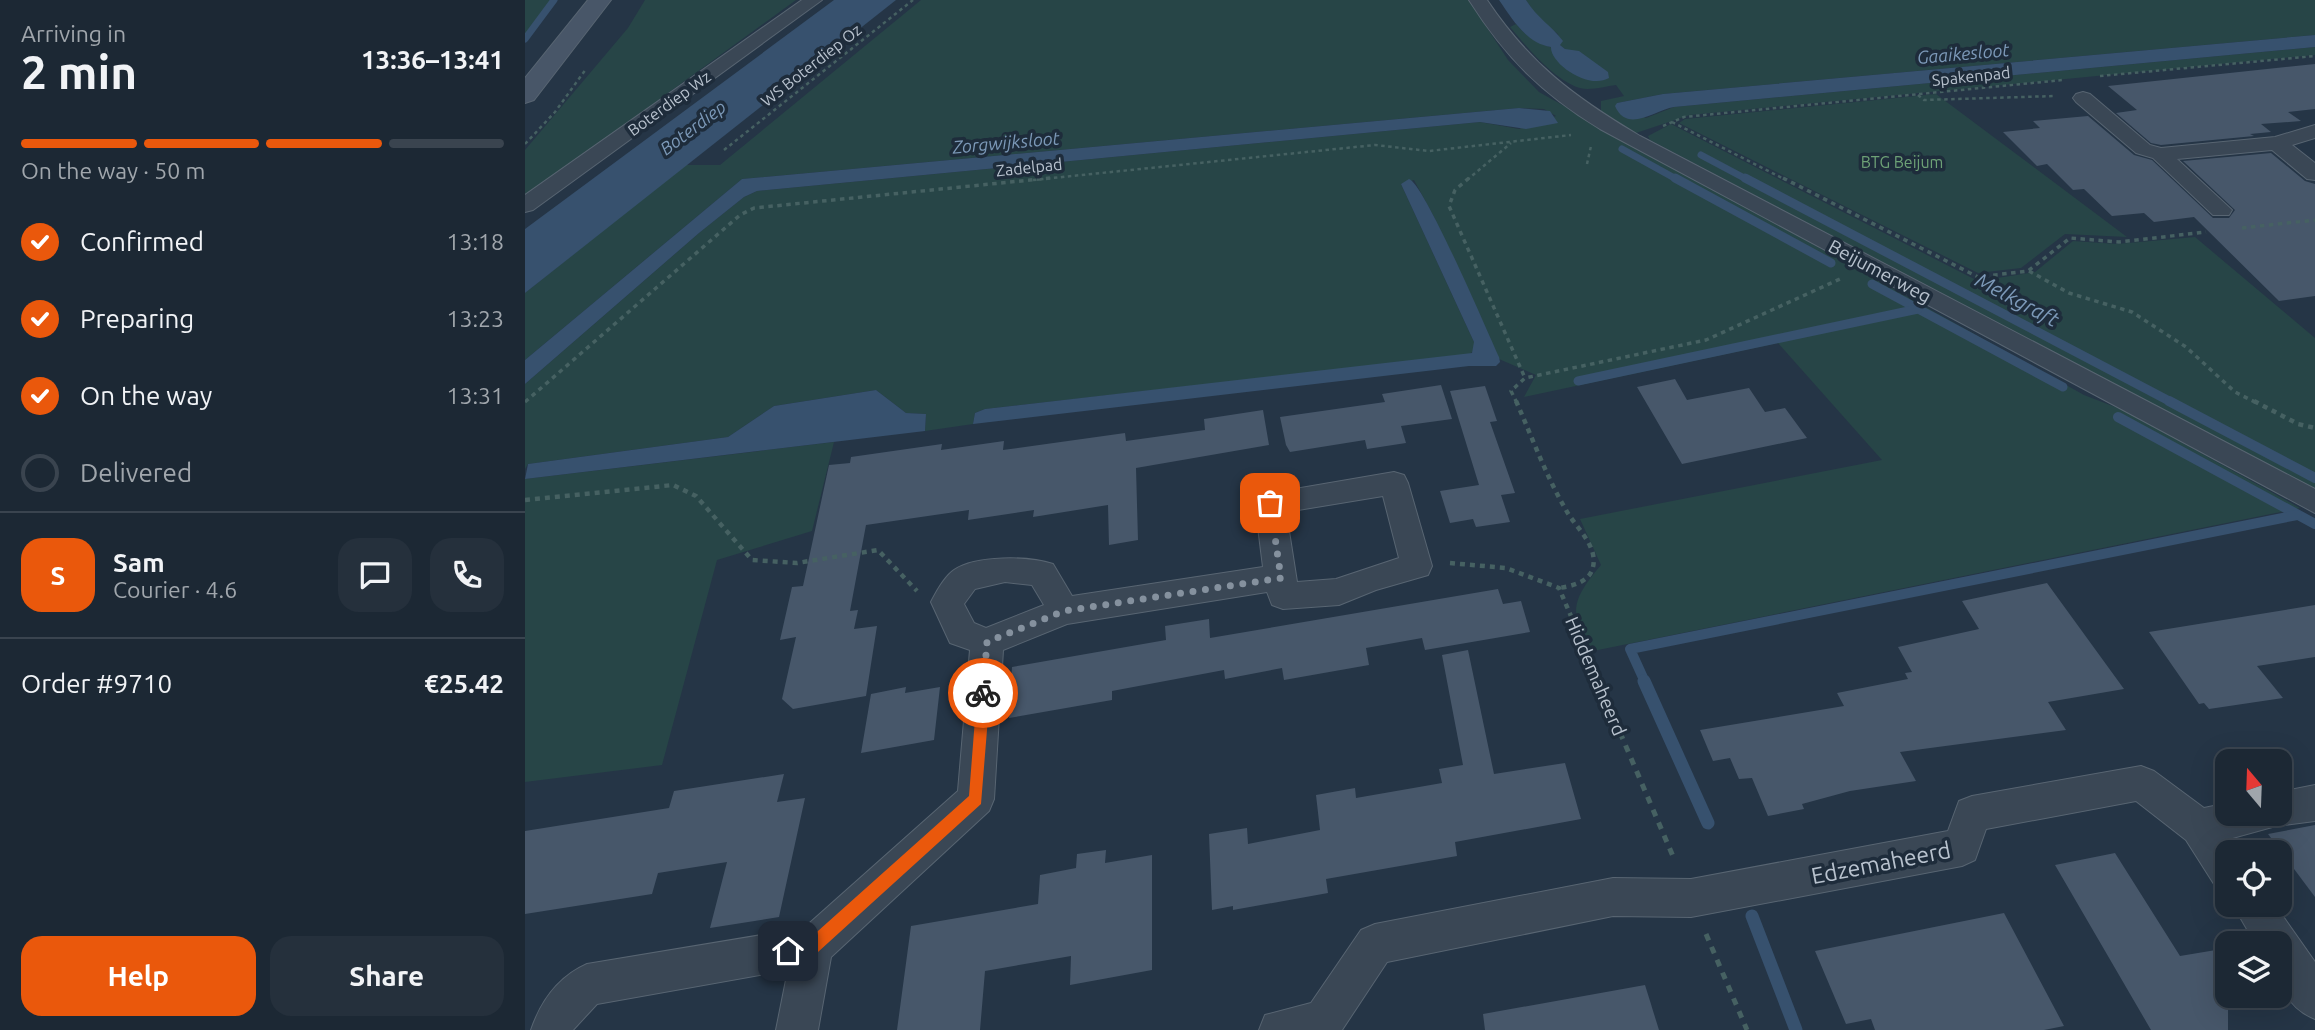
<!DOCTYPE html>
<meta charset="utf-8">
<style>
body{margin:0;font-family:Ubuntu,sans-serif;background:#25303c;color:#f1f3f6;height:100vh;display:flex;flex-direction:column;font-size:26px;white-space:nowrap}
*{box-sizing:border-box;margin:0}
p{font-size:23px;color:#a0a6ac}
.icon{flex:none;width:38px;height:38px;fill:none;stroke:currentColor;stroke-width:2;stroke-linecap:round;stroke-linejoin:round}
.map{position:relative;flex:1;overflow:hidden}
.drawer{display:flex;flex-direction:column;background:#1c2834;width:525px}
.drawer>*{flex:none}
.needle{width:46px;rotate:341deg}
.buttons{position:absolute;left:1690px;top:749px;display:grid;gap:14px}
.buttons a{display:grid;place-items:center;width:77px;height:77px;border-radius:14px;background:#1c2834;box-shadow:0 7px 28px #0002,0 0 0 2px #3a444f;font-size:35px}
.pin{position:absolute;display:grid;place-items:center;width:60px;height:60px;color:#fff;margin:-30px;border-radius:14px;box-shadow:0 4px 10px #0006}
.courier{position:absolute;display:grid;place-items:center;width:70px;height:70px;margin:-35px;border:5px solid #ea580c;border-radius:50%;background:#fff;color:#222;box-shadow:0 2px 9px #0007}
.headline em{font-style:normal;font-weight:700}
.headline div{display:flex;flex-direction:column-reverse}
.headline{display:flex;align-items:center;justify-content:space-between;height:119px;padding:0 21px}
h1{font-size:46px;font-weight:700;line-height:52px}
.bar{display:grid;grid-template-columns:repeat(4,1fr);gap:10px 7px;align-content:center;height:84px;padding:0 21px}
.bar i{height:9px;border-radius:5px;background:#3a444f}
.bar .selected{background:#ea580c}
.bar p{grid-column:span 4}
.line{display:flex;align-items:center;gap:18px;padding:0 21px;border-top:2px solid #3a444f}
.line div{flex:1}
.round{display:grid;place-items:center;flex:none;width:74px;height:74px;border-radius:21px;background:#25303c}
ol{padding:0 21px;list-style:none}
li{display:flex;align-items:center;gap:21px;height:77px}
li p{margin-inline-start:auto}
li .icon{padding:7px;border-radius:50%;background:#ea580c;color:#fff;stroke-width:4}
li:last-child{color:#a0a6ac}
li i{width:38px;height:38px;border:4px solid #3a444f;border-radius:50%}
.action{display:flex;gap:14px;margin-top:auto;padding:14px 21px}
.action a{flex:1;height:80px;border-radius:21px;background:#ea580c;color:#fff;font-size:28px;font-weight:700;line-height:80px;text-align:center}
.action a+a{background:#25303c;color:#f1f3f6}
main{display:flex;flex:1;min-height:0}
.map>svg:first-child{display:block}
</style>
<main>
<section class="drawer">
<div class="headline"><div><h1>2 min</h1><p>Arriving in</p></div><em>13:36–13:41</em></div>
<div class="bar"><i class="selected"></i><i class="selected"></i><i class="selected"></i><i></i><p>On the way · 50 m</p></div>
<ol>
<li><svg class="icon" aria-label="check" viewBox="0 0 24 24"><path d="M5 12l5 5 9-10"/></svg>Confirmed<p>13:18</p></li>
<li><svg class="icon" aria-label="check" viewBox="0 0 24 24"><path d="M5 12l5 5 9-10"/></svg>Preparing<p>13:23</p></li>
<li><svg class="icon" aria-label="check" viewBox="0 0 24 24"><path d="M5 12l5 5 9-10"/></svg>On the way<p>13:31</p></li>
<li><i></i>Delivered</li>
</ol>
<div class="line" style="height:126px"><b class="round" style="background:#ea580c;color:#fff">S</b><div><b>Sam</b><p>Courier · 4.6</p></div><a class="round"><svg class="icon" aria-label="chat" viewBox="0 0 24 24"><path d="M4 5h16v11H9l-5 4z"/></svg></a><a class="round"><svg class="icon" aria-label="phone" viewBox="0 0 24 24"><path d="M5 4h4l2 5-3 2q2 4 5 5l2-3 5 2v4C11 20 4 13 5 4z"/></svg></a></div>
<div class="line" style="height:91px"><div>Order #9710</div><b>€25.42</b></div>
<div class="action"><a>Help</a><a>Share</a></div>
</section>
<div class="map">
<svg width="1790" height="1030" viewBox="0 0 1790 1030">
<rect width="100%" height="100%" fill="#253546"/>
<g fill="#274547">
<polygon points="0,0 30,0 0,41"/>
<polygon points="120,0 271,0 0,197 0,150 103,28"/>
<path d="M396 0H944L983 60 1014 92 1559 395 1598 410 1775 508 1063 652C1045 610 1046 601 1076 565L1055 519 1357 460 1253 343 999 397 1011 375 974 359 909 217 889 180 876 184 949 342 950 350 943 355 460 409 450 413 448 424 400 431 401 414 381 413 351 390 249 406 203 437 3 464 0 469V384L174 233 219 197 232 191 955 122 994 129 1031 116 1019 109 994 108 217 179 0 360V293L160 165H195Z"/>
<path d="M1001 0H1790V35L1138 94 1092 103 1121 118 1149 107 1790 47V55L1165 115 1111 133 1076 111V101L1099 96 1091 85C1082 86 1072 89 1063 89 1036 89 1001 46 985 27L991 24C1003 39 1021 49 1040 49L1035 45 1033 34 1013 19Z"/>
<polygon points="1411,94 1602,237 1540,234 1496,268 1453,273 1154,123 1160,119"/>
<polygon points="1146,124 1453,281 1510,272 1548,241 1592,244 1670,237 1790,338 1790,489 1125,140 1123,136"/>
<polygon points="309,442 287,531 192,560 137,765 0,782 0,479"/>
</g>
<g fill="#37516e">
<polygon points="309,0 371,0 0,293 0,229"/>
<path d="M974 0H1001C1013 19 1026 25 1038 41L1035 45 1040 49 1054 51 1083 72 1084 78C1063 90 1025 63 1026 47 1001 43 988 20 974 0Z"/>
<path d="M1790 35V47L1149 107C1130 110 1102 134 1090 106L1092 103 1138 94Z"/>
<polygon points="994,108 1025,111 1033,123 1001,129 955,122 232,191 219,197 174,233 0,384 0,360 217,179"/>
<path d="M884 179C899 183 963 333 974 357L975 362 971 366H944L448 424 450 413 460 409 947 353 949 342 876 184Z"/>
<polygon points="351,390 381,413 401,414 400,431 0,479 3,464 203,437 249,406"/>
</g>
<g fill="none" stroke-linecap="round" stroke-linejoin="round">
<g stroke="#37516e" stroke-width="7">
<polyline points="0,39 29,0"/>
<polyline points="1097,149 1153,180"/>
<polyline points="1176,155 1223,180"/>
</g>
<g stroke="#37516e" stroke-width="9">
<polyline points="1150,178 1306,263"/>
<polyline points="1220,178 1648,403"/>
<polyline points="1347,284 1538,387"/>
<polyline points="1053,381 1393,309"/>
</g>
<g stroke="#37516e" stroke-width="10">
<polyline points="1644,401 1790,478"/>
<polyline points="1593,417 1790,524"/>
<polyline points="1120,682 1105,649 1772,515"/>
</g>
<g stroke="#37516e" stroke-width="13">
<polyline points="1119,681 1183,823"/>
<polyline points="1227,916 1271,1030"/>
</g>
</g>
<g fill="#47576a">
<polygon points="1790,64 1790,109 1763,112 1776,121 1736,124 1746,132 1725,134 1729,136 1636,145 1626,143 1591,113 1612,110 1583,86"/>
<polygon points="1563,116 1609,155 1627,160 1688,218 1704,218 1710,210 1658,161 1746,153 1780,181 1790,184 1790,296 1754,301 1669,217 1629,222 1619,213 1587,216 1559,189 1548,190 1522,164 1512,166 1478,132 1515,128 1508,121"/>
<polygon points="1150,379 1162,400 1224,388 1240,412 1260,408 1282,438 1157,464 1112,387"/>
<polygon points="916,385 927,419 876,426 881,443 842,449 840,440 765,452 761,445 755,417 860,402 857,394"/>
<polygon points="960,386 972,421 965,422 990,493 976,495 985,522 951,527 948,519 925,523 915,491 954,485 925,391"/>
<polygon points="738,410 744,445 611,468 613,540 584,545 583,505 508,517 509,510 443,520 444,510 341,525 325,611 333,610 329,629 352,626 341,696 268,709 257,699 271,637 255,640 267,587 278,586 304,465 325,463 326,457 417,444 416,450 479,441 478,450 600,433 601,441 680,430 679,419"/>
<polygon points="1522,583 1599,689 1523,702 1541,730 1375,752 1391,781 1325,791 1277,804 1279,809 1243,816 1227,778 1214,779 1205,758 1188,761 1175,730 1319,706 1312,693 1383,679 1380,673 1387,672 1373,647 1454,629 1437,601"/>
<polygon points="973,589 978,604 996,601 1005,632 900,650 897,638 841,648 844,665 759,680 757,668 700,679 699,670 587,691 587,700 484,718 487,667 641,640 640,626 684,619 685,638"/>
<polygon points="1790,605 1790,657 1732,666 1758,698 1684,709 1679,703 1674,704 1624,632"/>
<polygon points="943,650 969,774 1040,763 1056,819 930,842 932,856 801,879 803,893 708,910 708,906 687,910 684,834 722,828 723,844 795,830 791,795 830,788 831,798 917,783 914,769 938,765 917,655"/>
<polygon points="381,687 380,693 415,687 409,740 336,753 346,694"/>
<polygon points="259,774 252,802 280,798 254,917 185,928 202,862 133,873 127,894 0,914 0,831 144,808 149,791"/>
<polygon points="1790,825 1790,897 1743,834"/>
<polygon points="581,850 580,863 627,855 627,970 545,985 546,956 460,971 455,1030 372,1030 386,926 513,904 515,875 551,868 552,854"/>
<polygon points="1590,853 1655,956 1703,948 1703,1030 1626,1030 1530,865"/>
<polygon points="1479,913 1539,1026 1519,1030 1350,1030 1346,1019 1321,1024 1290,951"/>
<polygon points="1120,985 1134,1030 960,1030 958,1014"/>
</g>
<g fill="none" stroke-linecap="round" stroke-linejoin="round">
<defs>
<g id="minor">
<polygon points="277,0 297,0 8,210 0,212 0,195"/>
<path d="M944 0H962C1005 64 1049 97 1115 136L1790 489V513L1075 129C1016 93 981 58 944 0Z"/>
<polygon points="1558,92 1565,94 1625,145 1636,148 1750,137 1790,125 1790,138 1767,145 1790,163 1790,180 1782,179 1747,150 1652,159 1707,210 1704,215 1688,215 1628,158 1611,153 1551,102 1548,98 1551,94"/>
<path d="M869 472 879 475 883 483 907 566 903 575 851 590 814 605 758 609 747 605 742 592 542 624 478 650 469 799 464 811 306 957 293 1030H251L263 970 72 1004 48 1030H6C16 1001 33 977 62 964L279 928 433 791 445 650 425 643 406 602C411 592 420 576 429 570 451 555 504 556 528 564L547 596 738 567 730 503 735 495ZM858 496 874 558 811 579 772 582 761 512ZM480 582 507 585 519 605 461 628 449 623 439 604 450 589Z"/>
<polygon points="1616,766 1629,771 1679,808 1703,803 1703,814 1755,814 1755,792 1790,785 1790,821 1751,826 1704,839 1714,852 1703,852 1703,889 1689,884 1661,840 1611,801 1461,829 1450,860 1437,866 1166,917 1088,916 862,962 817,1030 734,1030 740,1015 786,1003 836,930 850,924 1088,878 1166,879 1423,831 1434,801 1447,796"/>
<path d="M1708 905H1750L1790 962V1019C1754 1004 1755 977 1755 943H1730Z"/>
</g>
<polygon id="secondary" points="63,0 86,0 9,100 0,103 0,78"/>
</defs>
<use href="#minor" stroke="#586572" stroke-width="2"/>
<use href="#secondary" stroke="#586572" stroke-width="2"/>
<g stroke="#466162" stroke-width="2.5" stroke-dasharray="3.5 3.5" stroke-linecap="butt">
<polyline points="1575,76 1790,56"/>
<polyline points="1393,95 1399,100 1530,96"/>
<polyline points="1147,122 1261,180"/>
<polyline points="1138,126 1159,117 1538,80"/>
<polyline points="0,144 30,112 61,69"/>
<polyline points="199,150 388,0"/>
<polyline points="1062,164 1066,146"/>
<polyline points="508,180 850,145 904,151 1046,135"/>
<polyline points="942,180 986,143"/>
</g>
<g stroke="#466162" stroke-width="3.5" stroke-dasharray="4.5 4.5" stroke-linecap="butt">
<polyline points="944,178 930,190 924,206 1000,378"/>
<polyline points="1258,178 1453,277 1503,271 1545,238 1594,242 1681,232"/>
<polyline points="1717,228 1790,220"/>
<polyline points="1504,271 1544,293 1607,312 1661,347 1710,392 1732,403"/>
<polyline points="0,402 215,215 229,208 525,178"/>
<polyline points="992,403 986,391 1000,378 1181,340 1315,279"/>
</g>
<g stroke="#466162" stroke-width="4.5" stroke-dasharray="5 5" stroke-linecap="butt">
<path d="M991 401C1007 437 1021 476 1041 510 1050 527 1073 545 1068 567 1065 582 1047 586 1034 588"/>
<polyline points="1729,401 1773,424 1790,428"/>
<polyline points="0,500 148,485 171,496 227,560 272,563 353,550 392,591"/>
<polyline points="925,563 981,568 1034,588 1074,682"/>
</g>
<g stroke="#466162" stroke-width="5" stroke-dasharray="7 7" stroke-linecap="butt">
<polyline points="1073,681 1150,861"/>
<polyline points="1181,934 1222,1030"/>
</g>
<use href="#minor" fill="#3a4755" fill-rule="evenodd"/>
<use href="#secondary" fill="#485668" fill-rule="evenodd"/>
</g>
<polygon fill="#ea580c" points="458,687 465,693 456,804 293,952 263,958 257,956 257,945 284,939 444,796 452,693"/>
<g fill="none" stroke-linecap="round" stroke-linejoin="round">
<polyline stroke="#85919e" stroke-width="7" stroke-dasharray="0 12.6" points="458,693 462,642 539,611 756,578 745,503"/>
</g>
<g text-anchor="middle" stroke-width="7" stroke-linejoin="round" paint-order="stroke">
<g font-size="16" fill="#b8c2ce" stroke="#1e2c3b">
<text transform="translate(286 65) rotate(-38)" y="6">WS Boterdiep Oz</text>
<text transform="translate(1446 76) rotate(-6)" y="6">Spakenpad</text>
<text transform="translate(144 103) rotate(-36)" y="6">Boterdiep Wz</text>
<text transform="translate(504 167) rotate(-6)" y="6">Zadelpad</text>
</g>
<g font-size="16" fill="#6da176" stroke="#1e2c3b">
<text x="1377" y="168">BTG Beijum</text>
</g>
<g font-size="18" font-style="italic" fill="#7c99b8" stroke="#1e2c3b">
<text transform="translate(1438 54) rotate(-5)" y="6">Gaaikesloot</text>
<text transform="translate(168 128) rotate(-37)" y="6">Boterdiep</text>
<text transform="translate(481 143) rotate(-5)" y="6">Zorgwijksloot</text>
</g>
<g font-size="19" fill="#b8c2ce" stroke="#1e2c3b">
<text transform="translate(1355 271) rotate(28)" y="7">Beijumerweg</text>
<text transform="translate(1071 676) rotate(67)" y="7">Hiddemaheerd</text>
</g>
<g font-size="21" font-style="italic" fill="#7c99b8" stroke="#1e2c3b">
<text transform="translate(1492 300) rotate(28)" y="7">Melkgraft</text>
</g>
<g font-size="23" fill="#b8c2ce" stroke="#1e2c3b">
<text transform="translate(1356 863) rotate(-11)" y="8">Edzemaheerd</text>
</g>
</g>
</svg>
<div class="buttons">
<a><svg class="needle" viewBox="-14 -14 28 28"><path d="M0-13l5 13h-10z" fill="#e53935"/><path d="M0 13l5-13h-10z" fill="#a0a6ac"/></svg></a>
<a><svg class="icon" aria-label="locate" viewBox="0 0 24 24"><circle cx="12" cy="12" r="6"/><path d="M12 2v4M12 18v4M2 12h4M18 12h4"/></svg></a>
<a><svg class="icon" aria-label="layers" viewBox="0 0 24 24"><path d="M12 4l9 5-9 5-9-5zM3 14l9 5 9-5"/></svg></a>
</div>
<div class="pin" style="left:745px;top:503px;background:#ea580c"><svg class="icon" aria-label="bag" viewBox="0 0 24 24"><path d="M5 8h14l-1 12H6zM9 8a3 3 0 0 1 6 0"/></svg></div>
<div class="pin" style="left:263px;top:951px;background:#1f2937"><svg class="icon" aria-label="home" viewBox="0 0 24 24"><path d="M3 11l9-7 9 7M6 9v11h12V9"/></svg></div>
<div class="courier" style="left:458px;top:693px"><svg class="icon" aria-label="bike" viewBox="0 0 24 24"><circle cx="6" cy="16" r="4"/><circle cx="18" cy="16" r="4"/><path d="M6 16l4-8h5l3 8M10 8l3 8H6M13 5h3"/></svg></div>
</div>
</main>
